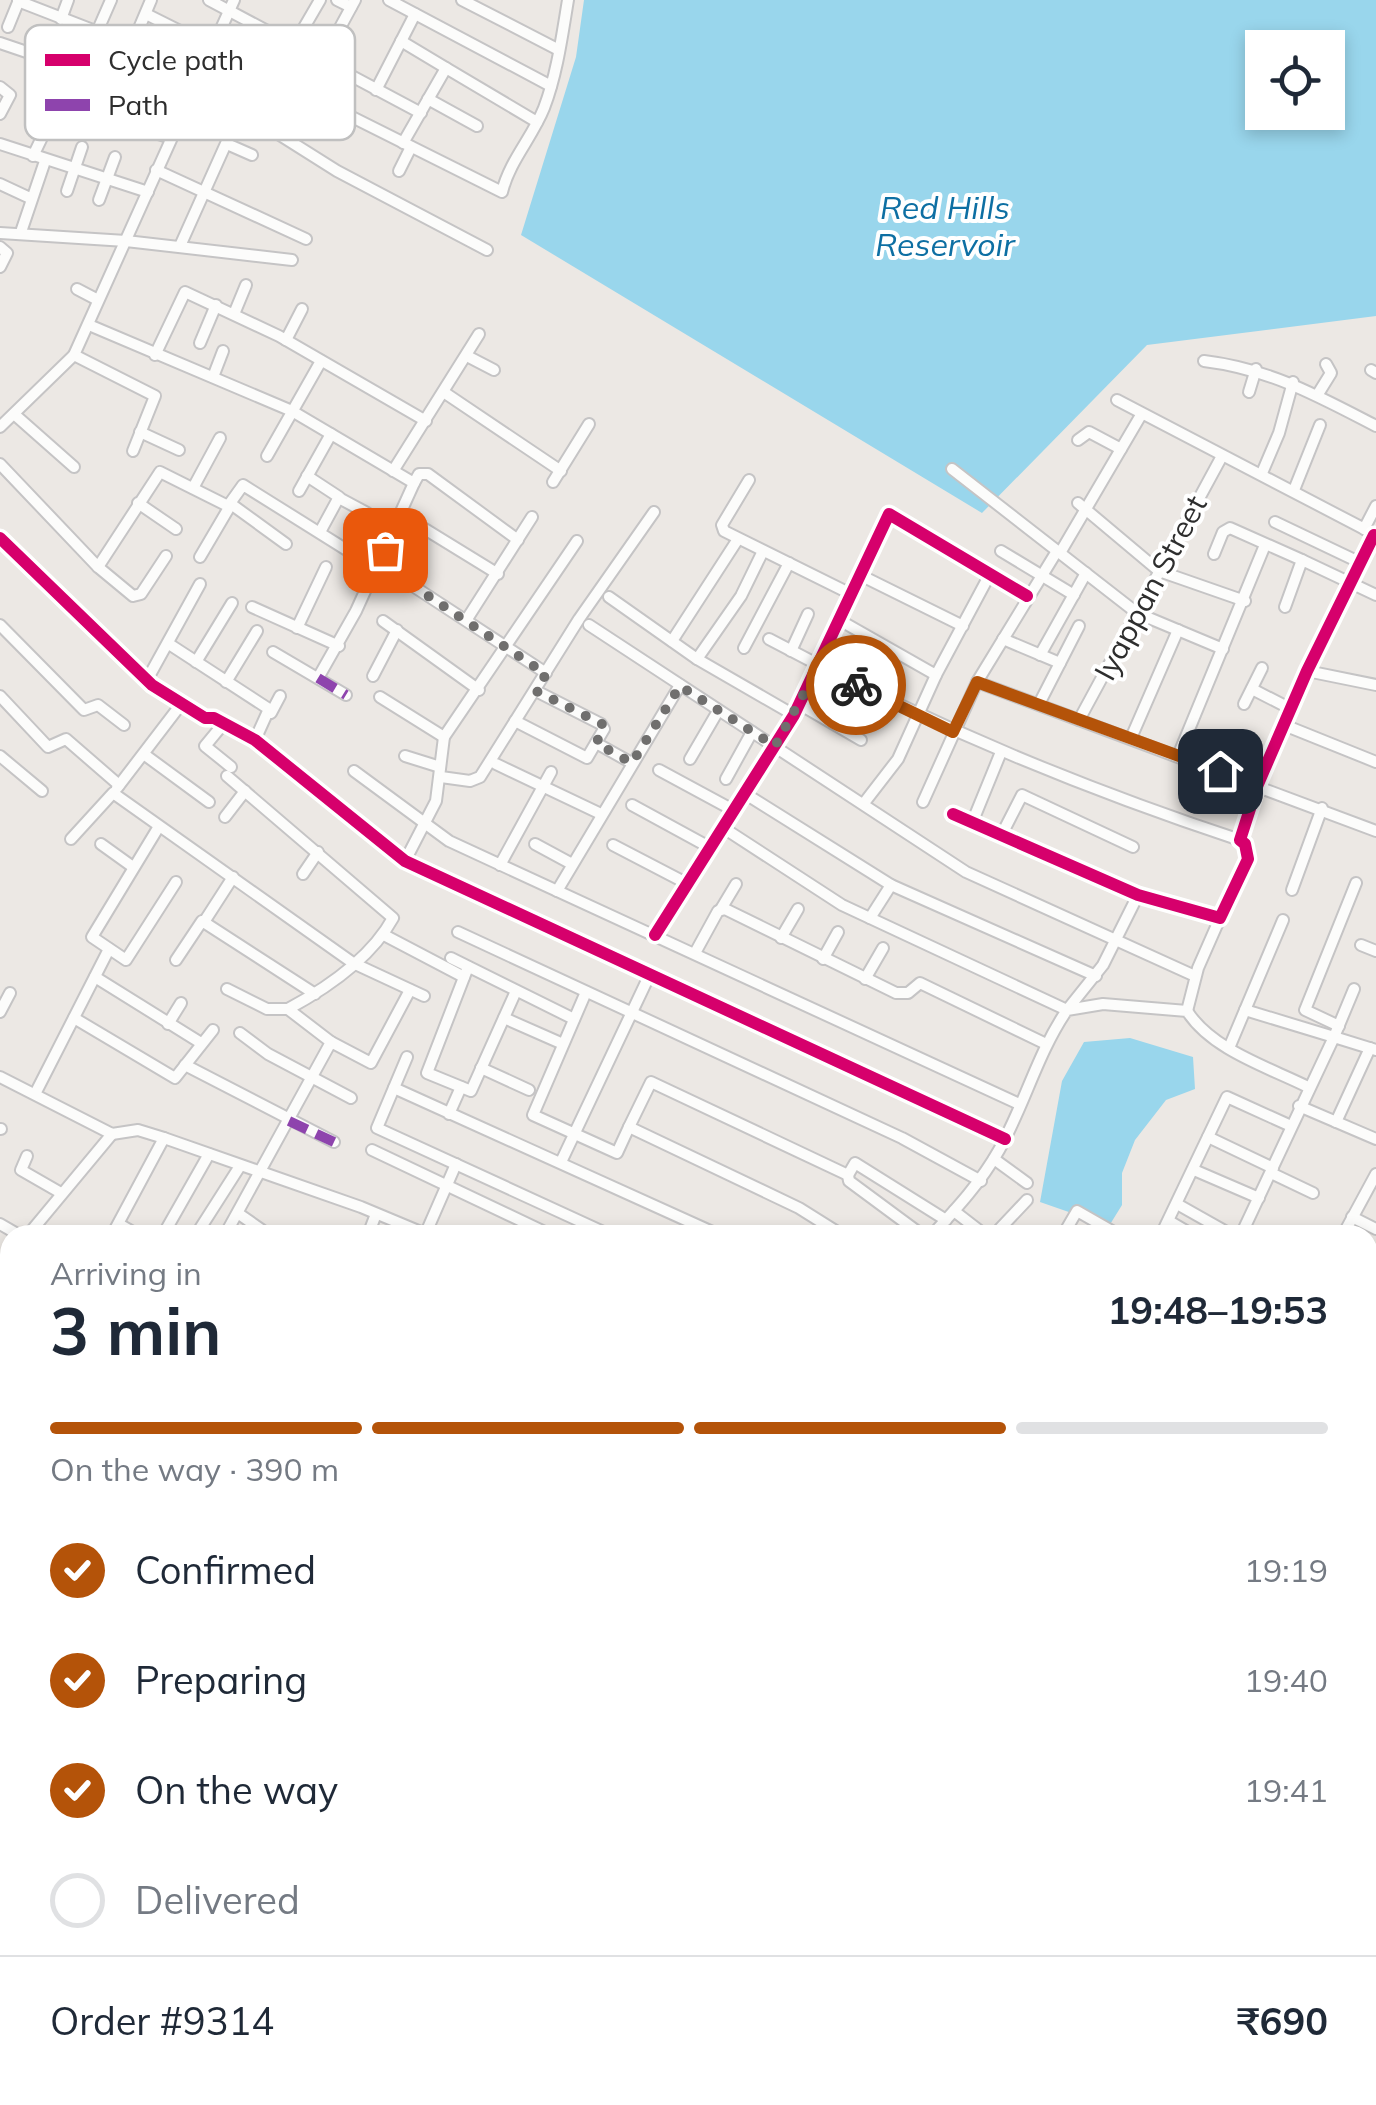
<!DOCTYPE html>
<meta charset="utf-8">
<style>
body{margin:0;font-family:Mulish,sans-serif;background:#f2f2f3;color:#1f2937;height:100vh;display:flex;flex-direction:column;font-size:38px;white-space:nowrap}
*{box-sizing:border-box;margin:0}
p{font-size:32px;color:#747a83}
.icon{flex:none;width:55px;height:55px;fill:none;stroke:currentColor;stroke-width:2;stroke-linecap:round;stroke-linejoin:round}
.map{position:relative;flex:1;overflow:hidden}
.drawer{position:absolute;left:0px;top:1225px;width:1378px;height:880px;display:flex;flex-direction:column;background:#fff;border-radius:30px 30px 0 0;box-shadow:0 5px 15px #0003}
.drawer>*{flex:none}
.buttons{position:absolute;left:1245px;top:30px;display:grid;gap:20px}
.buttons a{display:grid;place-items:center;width:100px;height:100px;border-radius:0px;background:#fff;box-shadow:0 5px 15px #0003;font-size:50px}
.pin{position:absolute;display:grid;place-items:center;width:85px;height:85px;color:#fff;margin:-42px;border-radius:20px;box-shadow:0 5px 15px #0006}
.courier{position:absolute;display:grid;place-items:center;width:100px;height:100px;margin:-50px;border:8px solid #b45309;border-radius:50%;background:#fff;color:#222;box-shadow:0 2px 12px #0007}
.summary em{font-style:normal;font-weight:700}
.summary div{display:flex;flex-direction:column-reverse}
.summary{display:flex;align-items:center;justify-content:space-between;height:170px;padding:0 50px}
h1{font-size:65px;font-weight:700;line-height:75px}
.bar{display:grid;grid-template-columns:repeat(4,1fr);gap:15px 10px;align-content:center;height:120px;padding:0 50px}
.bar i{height:12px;border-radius:8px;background:#e0e1e3}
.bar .selected{background:#b45309}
.bar p{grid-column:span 4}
.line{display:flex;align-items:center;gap:25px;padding:0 50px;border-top:2px solid #e0e1e3}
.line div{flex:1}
ol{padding:0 50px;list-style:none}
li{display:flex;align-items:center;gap:30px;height:110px}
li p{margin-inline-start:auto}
li .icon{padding:10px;border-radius:50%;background:#b45309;color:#fff;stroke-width:4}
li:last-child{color:#747a83}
li i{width:55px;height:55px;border:5px solid #e0e1e3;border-radius:50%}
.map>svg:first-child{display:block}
</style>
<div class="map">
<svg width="1376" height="2105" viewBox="0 0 1376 2105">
<rect width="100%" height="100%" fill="#ece8e4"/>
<polygon fill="#e9dcdb" points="0,1553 10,1558 10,1708 0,1704"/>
<g fill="#99d6ec" fill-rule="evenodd">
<path d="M584 0H1376V316L1147 345 982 513 521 235 576 57ZM1262 48H1328V112H1262Z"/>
<polygon points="1130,1038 1193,1057 1195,1089 1166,1100 1135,1140 1122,1173 1122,1205 1109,1226 1040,1202 1062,1081 1084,1042"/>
</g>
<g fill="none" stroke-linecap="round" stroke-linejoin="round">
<defs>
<g id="minor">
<polyline points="209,0 421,113"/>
<polyline points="337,0 351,7"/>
<polyline points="389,0 551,86"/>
<polyline points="462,0 559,50"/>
<polyline points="18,1 170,60"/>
<path d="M146 14 502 192C510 160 532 138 544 108 557 74 562 36 568 0"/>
<polyline points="61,19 68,0"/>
<polyline points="8,27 19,0"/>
<polyline points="97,32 111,0"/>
<polyline points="401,41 446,68 403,143"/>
<polyline points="0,43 62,64 59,102 171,138"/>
<polyline points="295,43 320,0"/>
<polyline points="132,45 151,0"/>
<polyline points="323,59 355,0"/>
<polyline points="62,64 133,87 151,52"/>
<polyline points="446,68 537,122"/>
<polyline points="0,87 10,95 0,114"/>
<polyline points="376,90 415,14"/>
<polyline points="428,99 477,126"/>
<polyline points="0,144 148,192"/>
<polyline points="227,144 252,155"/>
<polyline points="33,156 59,102"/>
<polyline points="156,170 306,239"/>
<polyline points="399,171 411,147"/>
<polyline points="0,184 30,198"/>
<polyline points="67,191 82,147"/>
<polyline points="99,200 115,157"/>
<polyline points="21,232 45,161"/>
<polyline points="0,233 126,241 292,260"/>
<polyline points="180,246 237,119 245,113 337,171 487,250"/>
<polyline points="0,247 7,253 0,267"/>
<polyline points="77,289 98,300"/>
<polyline points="234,314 246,285"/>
<polyline points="89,325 292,411 414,483 356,611 318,678"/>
<polyline points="286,340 302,309"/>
<polyline points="200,343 216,305"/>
<polyline points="74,355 155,396 133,451"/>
<polyline points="155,355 185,292 279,336 426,421"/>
<polyline points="467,356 494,370"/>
<path d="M1204 361C1270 369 1318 396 1376 426"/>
<polyline points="1371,370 1376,373"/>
<polyline points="213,377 223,351"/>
<polyline points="1249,392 1256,369"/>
<polyline points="445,393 561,471"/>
<polyline points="1318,394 1331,373 1326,364"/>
<polyline points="1117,400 1376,535"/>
<polyline points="14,414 74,467"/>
<polyline points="0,427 74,355 234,0"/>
<polyline points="140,432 179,450"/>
<polyline points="1078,440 1089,432 1121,449"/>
<polyline points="267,456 321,361"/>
<polyline points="0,464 98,567 133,596 141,594 166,556"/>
<polyline points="952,469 1137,613 1223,649"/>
<polyline points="393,471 479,334"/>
<polyline points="1262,473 1279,433 1293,382"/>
<polyline points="307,476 339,497 320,532"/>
<polyline points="749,480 722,525 724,531 853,595"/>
<polyline points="553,482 589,424"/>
<polyline points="414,483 419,474 428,474 518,540"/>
<polyline points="193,488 220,438"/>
<polyline points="1294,490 1320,425"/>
<polyline points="299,491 331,434"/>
<polyline points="339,498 367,513"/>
<polyline points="138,503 176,529"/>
<polyline points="1078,503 1159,571 1245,601"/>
<polyline points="231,504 286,544"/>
<polyline points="402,515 498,574"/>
<polyline points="1275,522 1361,563"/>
<polyline points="1364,529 1376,506"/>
<polyline points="0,538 152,685 205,718 214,718 255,740 405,861 1005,1139"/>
<polyline points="1001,551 1074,595"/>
<polyline points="1060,553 1141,415"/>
<polyline points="1214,554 1223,532 1230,528 1302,560 1285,607"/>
<polyline points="383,556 400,565 401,576 413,586 546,673"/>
<polyline points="200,557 230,506"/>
<polyline points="1302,560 1376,595"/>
<polyline points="98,567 160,472 228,506 243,485 358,557"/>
<polyline points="862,576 963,626"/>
<polyline points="609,597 697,659 794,715"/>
<polyline points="252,607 339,646"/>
<polyline points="467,619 532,517"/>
<polyline points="383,621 479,690"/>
<polyline points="841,621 936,675"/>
<polyline points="0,625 84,710 98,705 124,725"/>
<polyline points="589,625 966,872 1195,976"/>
<polyline points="297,628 326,567"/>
<path d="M769 639C921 721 1076 786 1240 840"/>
<polyline points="1003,639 1060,663"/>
<polyline points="672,641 738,539"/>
<polyline points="169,644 269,709 255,740"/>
<polyline points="744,648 789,563"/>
<polyline points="791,651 808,614"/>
<polyline points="273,652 346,695"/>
<polyline points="1040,655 1086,573"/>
<polyline points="697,659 741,596 763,551"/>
<polyline points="196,662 232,603"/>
<polyline points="1307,671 1376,685"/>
<polyline points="373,676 397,630"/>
<polyline points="147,680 200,584"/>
<polyline points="226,682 257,631"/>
<polyline points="977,682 1376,831"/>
<polyline points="1252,689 1291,709"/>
<polyline points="0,696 48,747 66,739 119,785"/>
<polyline points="380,697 444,737"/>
<polyline points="799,704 861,740"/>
<polyline points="1039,704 1079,626"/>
<polyline points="1244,704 1262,668"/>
<polyline points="271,713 280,696"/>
<polyline points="1079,720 1222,456"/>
<polyline points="515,721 587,758 604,729 601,724 536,691"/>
<polyline points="224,723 205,746 231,767"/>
<polyline points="1284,725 1376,762"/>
<polyline points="1131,738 1178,630"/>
<polyline points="596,743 632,763"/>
<polyline points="145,755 209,802"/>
<polyline points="0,756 42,791"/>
<polyline points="405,756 437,766"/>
<polyline points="1178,756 1265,545"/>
<polyline points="690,759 718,711"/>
<polyline points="496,764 601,814"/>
<polyline points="659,770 733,810"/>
<polyline points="354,771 449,841 1019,1104"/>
<polyline points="441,777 470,781 480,777 579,619 654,512"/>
<polyline points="726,779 752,732"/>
<polyline points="117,788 182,703"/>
<polyline points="744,793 891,885 1096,976"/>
<polyline points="923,802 977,682 1057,551"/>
<polyline points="864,803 898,759 936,675 990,574"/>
<polyline points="632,805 709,847"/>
<polyline points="953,814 1138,895 1220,918 1248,859 1245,844 1240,840 1258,784 1307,671 1374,535"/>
<polyline points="225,817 245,791"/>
<polyline points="972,823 1001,752"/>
<polyline points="722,827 842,905 1067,1010 1103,965 1138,895"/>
<polyline points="158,828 92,937 126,960 176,882"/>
<polyline points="1001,836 1022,795 1133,847"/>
<polyline points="71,839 113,793 353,963 424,996"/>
<polyline points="101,844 133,867"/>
<polyline points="535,844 572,864"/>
<polyline points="613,845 686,883"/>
<polyline points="405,861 436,801 444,737 577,541"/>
<polyline points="500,865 551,772"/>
<polyline points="303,874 318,852"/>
<polyline points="1292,890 1322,808"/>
<polyline points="557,891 680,685"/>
<polyline points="721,909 736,884"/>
<polyline points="870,918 891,885"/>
<polyline points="204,922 233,877"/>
<polyline points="458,932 902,1138 981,1181"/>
<polyline points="384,935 464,977"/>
<polyline points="655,935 794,715 889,514 1027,596"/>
<polyline points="781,938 798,909"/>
<polyline points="1361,945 1376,951"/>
<polyline points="695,953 718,911 725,909 896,993 908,993 920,983 1044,1043"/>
<polyline points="451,958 574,1019"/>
<polyline points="823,959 838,932"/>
<polyline points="176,960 202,921 315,994"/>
<polyline points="468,967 427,1073 471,1091 516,991"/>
<polyline points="95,977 201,1043"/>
<polyline points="865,979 883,948"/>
<polyline points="227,989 267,1009 288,1009"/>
<polyline points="586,992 533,1115 617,1153 629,1127"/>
<polyline points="1245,1010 1334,1037 1354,989"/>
<polyline points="1187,1011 1198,968 1220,918"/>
<polyline points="0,1012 10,993"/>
<polyline points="74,1018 175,1078 213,1030"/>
<polyline points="504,1018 563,1044"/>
<polyline points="168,1024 181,1003"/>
<polyline points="1339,1026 1305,1010 1356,883"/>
<polyline points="240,1033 268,1054 351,1098"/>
<polyline points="331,1042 371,1063 410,990"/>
<polyline points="1229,1048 1283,920"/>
<polyline points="407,1057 377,1128 610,1235"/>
<polyline points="185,1065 334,1142"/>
<polyline points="481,1068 529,1090"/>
<polyline points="0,1077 112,1134 138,1130 164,1138"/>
<polyline points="394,1088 719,1235"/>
<polyline points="35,1094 109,949"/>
<polyline points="1299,1106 1376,1139"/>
<polyline points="449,1114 461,1087"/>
<polyline points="1336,1122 1370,1048"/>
<polyline points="0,1129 1,1129"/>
<polyline points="1208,1137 1273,1168"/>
<polyline points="372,1150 551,1235"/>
<polyline points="27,1156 21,1170 61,1193"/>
<polyline points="994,1159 1027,1183"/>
<polyline points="561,1162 650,974"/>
<polyline points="1194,1170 1259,1198"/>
<polyline points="1271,1173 1313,1193"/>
<polyline points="848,1175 849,1181 922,1235"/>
<polyline points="1177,1204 1232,1235"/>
<polyline points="954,1211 985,1235"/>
<polyline points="239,1214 269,1235"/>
<polyline points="1352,1217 1376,1229"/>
<polyline points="1169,1221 1193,1235"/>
<polyline points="0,1224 19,1235"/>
<polyline points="119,1224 138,1235"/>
<polyline points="28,1235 112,1134"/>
<polyline points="112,1235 164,1138 361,1207 428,1235"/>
<polyline points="163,1235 209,1154"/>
<polyline points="196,1235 240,1166"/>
<path d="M225 1235 331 1042 288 1009C327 988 371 958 393 918L227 776"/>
<polyline points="368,1235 376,1214"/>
<polyline points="425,1235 456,1164"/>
<polyline points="842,1235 799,1208 629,1127 651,1082 848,1175 855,1163 946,1220"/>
<path d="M932 1235C957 1208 981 1182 999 1150 1025 1104 1037 1054 1067 1010L1103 1004 1187 1011C1212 1050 1268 1067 1308 1087"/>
<polyline points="994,1235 1027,1200"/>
<polyline points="1063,1235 1077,1211 1119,1235"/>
<polyline points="1161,1235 1227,1097 1291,1126"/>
<polyline points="1241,1235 1334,1037 1376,1050"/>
<polyline points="1343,1235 1376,1174"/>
<polyline points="0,1280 10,1263"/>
<polyline points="0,1373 9,1396"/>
<polyline points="1368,1396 1376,1380"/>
<polyline points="0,1421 8,1393"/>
<polyline points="1368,1442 1376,1446"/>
<polyline points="0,1481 10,1442"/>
<polyline points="1368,1488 1376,1492"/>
<polyline points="0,1548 10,1553"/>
<polyline points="1368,1724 1376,1729"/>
<polyline points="0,1741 10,1747"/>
<polyline points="1368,1780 1376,1756"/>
<polyline points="0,1800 10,1785"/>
<polyline points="1368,1876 1376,1875"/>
<polyline points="0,1881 10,1876"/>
<polyline points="1368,1942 1376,1940"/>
<polyline points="0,1945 10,1987"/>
<polyline points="1368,2004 1376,2003"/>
<polyline points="0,2025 10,2029"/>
<polyline points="1368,2089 1376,2067"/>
<polyline points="35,2095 37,2105"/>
<polyline points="147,2095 151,2105"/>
<polyline points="671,2095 692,2105"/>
<polyline points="794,2095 817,2105"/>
<polyline points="918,2095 941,2102 950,2095"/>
<polyline points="1148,2095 1170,2105"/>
<polyline points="1279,2095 1301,2105"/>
<polyline points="1332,2095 1342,2105"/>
<polyline points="568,2105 574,2095"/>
<polyline points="652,2105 658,2095"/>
<polyline points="823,2105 828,2095"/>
<polyline points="885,2105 889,2095"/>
<polyline points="981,2105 985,2095"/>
<polyline points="1031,2105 1036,2095"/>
<polyline points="1235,2105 1240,2095"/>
<polyline points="1361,2105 1365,2095"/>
</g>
<g id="major">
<polyline points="1368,1788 1376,1787"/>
<polyline points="1368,1799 1376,1797"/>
<polyline points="177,2105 286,2095"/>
<polyline points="299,2105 433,2095"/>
</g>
<polyline id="highway" points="0,2103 11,2105"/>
</defs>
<use href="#minor" stroke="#c5c4c5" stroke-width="14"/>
<use href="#major" stroke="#c6c5c4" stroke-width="16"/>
<use href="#highway" stroke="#c6c5c4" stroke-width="18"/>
<use href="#minor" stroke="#fcfcfb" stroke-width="10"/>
<use href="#major" stroke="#e8e4d6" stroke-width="12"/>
<use href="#highway" stroke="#eadfd6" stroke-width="14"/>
<g stroke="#8e44ad" stroke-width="10" stroke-dasharray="20 10" stroke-linecap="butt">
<polyline points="318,678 346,695"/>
<polyline points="289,1121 334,1142"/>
<polyline points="885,2105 889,2095"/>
</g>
<defs>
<g id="cycleway">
<polyline points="0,538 152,685 205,718 214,718 255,740 405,861 1005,1139"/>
<polyline points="953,814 1138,895 1220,918 1248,859 1245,844 1240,840 1258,784 1307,671 1374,535"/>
<polyline points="655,935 794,715 889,514 1027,596"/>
</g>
</defs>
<use href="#cycleway" stroke="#fff" stroke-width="19"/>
<use href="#cycleway" stroke="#d6006c" stroke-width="12"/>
</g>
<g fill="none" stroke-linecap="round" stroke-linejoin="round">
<polyline stroke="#706f6e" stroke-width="10" stroke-dasharray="0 18" points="385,550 382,556 400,565 404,580 546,674 536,691 602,724 604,729 596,743 632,763 680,686 775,746 819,666 856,685"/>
<polyline stroke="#b45309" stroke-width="12" points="856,685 953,732 977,682 1220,771"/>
</g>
<g text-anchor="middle" stroke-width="8" stroke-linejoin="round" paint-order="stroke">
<g font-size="30" fill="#2e2e2e" stroke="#fff">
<text transform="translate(1151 588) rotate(-62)" y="10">Iyappan Street</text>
</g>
<g font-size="32" font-style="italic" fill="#0d6fa3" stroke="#fff">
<text x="945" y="219">Red Hills<tspan x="945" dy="37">Reservoir</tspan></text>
</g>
</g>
<rect x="25" y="25" width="330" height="115" rx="15" fill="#fff" stroke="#c0c0c0" stroke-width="2.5"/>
<rect x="45" y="54" width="45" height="12" fill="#d6006c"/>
<rect x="45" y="99" width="45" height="12" fill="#8e44ad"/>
<g font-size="28" fill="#2e2e2e">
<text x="108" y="70">Cycle path</text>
<text x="108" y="115">Path</text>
</g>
</svg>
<div class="buttons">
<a><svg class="icon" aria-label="locate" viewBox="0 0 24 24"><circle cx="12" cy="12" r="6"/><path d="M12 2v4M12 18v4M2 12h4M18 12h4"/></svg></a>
</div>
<div class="pin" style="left:385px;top:550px;background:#ea580c"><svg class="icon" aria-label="bag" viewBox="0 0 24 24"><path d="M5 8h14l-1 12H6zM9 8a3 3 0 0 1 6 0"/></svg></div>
<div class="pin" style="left:1220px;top:771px;background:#1f2937"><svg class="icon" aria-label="home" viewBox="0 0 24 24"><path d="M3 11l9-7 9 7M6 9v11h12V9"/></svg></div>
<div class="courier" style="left:856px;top:685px"><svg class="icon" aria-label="bike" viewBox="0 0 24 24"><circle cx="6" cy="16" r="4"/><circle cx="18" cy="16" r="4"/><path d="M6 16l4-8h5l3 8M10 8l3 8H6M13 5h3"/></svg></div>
<section class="drawer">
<div class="summary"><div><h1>3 min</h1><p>Arriving in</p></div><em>19:48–19:53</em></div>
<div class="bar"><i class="selected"></i><i class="selected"></i><i class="selected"></i><i></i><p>On the way · 390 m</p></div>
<ol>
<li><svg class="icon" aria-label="check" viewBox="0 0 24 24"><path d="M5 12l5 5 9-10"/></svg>Confirmed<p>19:19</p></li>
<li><svg class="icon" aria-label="check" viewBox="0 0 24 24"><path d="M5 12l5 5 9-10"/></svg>Preparing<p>19:40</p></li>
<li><svg class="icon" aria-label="check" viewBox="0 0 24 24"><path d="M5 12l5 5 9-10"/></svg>On the way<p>19:41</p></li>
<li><i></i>Delivered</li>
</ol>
<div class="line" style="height:130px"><div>Order #9314</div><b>₹690</b></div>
</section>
</div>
